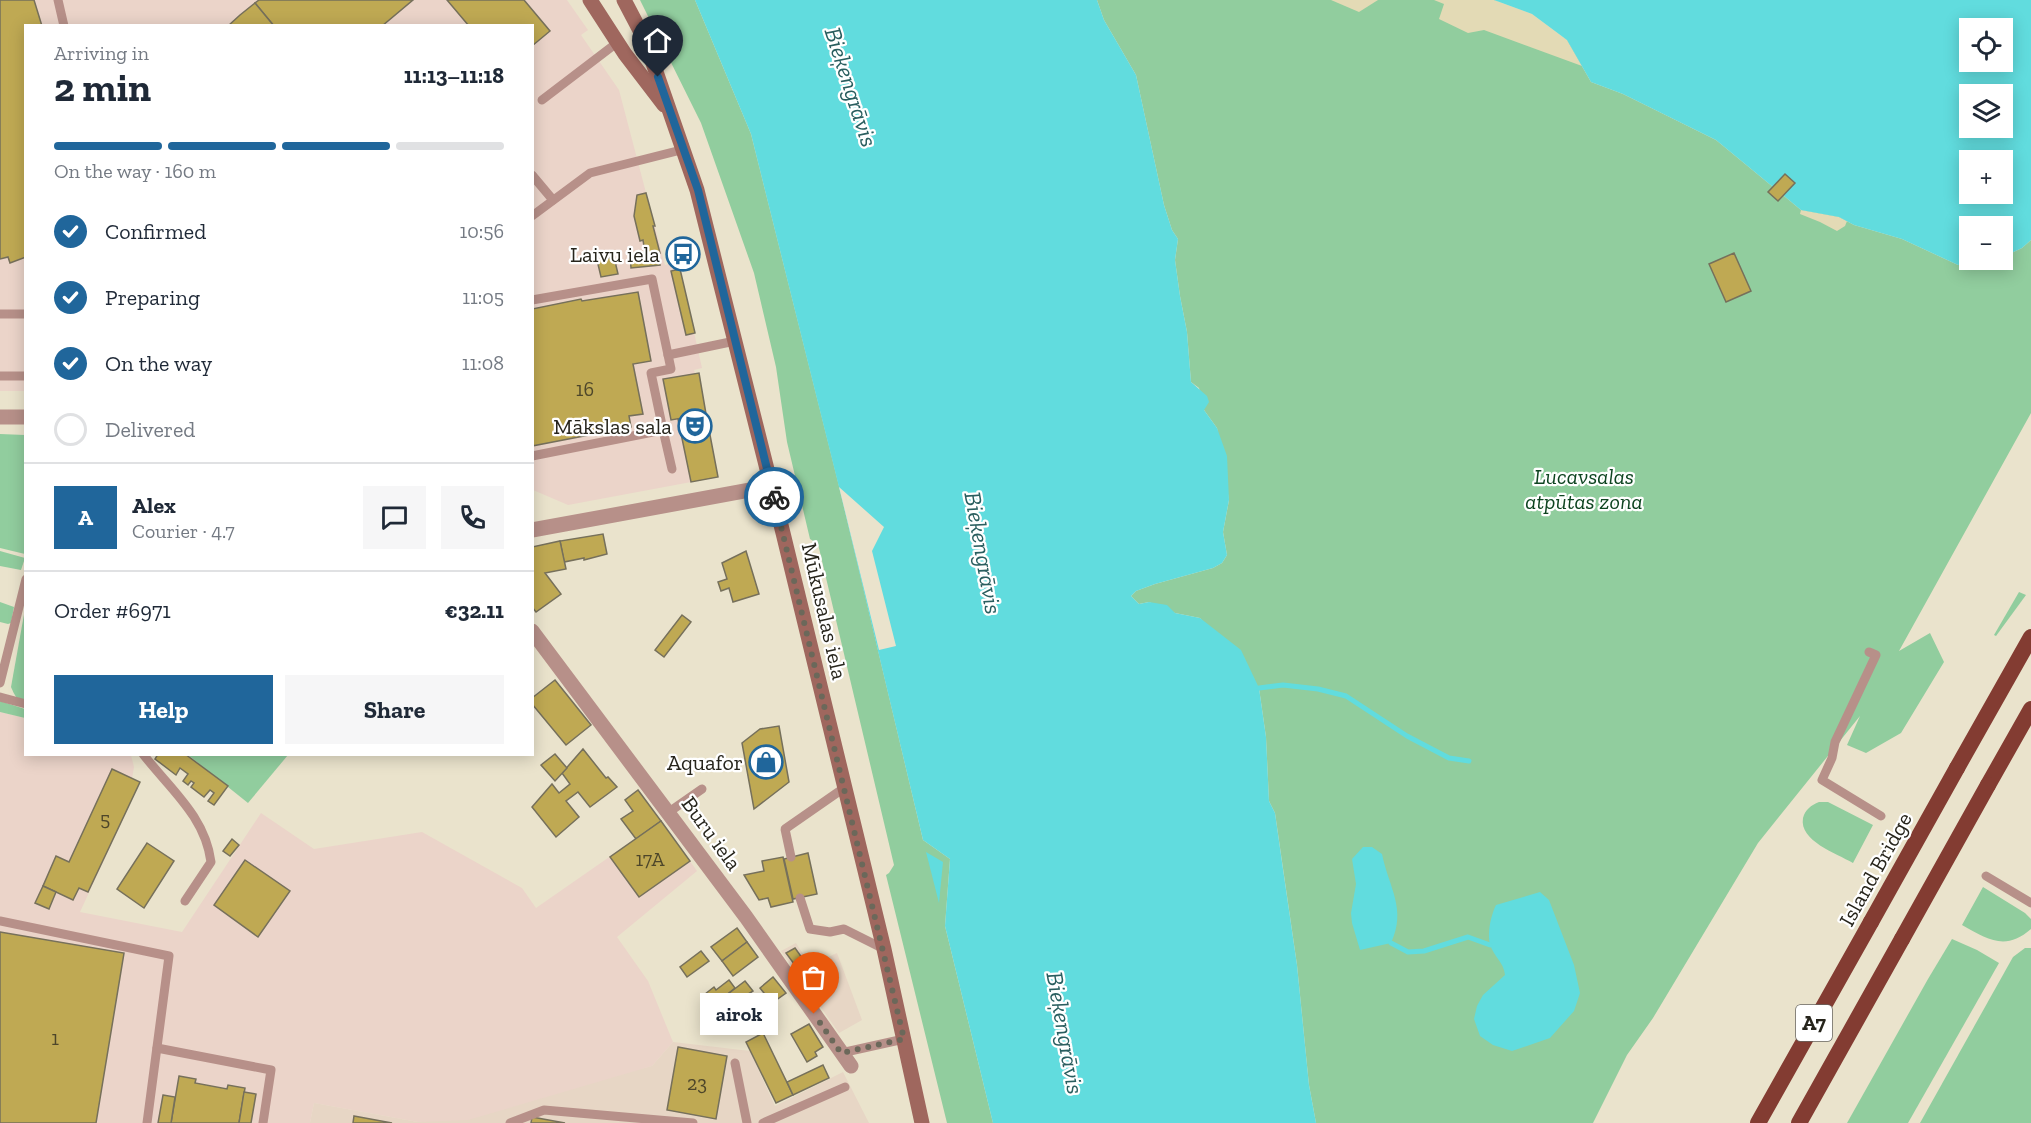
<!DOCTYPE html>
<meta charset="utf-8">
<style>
body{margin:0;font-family:"Zilla Slab",serif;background:#f6f6f7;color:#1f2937;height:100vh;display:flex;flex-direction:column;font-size:22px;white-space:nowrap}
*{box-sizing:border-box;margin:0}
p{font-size:20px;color:#747a83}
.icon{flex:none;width:33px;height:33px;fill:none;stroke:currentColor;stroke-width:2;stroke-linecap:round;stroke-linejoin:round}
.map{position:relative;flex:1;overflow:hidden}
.panel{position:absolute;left:24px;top:24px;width:510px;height:732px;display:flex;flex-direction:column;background:#fff;border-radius:0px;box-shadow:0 3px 15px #0003}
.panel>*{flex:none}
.fabs{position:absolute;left:1959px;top:18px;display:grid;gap:12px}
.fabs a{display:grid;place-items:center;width:54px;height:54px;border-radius:0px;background:#fff;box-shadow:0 3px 15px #0003;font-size:30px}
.pin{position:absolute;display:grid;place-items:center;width:51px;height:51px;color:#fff;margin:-62px -26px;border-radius:50% 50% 50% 0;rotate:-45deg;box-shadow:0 0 6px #0007}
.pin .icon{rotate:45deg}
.courier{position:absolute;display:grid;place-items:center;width:60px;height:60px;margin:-30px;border:4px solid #20669b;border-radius:50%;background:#fff;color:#222;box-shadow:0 2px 8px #0007}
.bubble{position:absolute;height:42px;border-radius:0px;background:#fff;box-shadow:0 3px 15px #0003;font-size:20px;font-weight:700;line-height:42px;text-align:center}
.summary em{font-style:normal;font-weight:700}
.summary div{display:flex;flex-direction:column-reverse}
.summary{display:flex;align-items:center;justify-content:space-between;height:102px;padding:0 30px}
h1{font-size:39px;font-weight:700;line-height:45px}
.bar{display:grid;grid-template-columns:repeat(4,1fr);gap:9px 6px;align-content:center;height:72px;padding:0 30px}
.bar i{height:8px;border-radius:4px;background:#e0e1e3}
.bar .selected{background:#20669b}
.bar p{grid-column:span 4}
.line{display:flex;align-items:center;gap:15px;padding:0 30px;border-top:2px solid #e0e1e3}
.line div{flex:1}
.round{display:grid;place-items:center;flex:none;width:63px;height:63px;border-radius:0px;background:#f6f6f7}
ol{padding:0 30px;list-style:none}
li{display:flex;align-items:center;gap:18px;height:66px}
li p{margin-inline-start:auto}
li .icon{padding:6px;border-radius:50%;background:#20669b;color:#fff;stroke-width:4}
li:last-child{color:#747a83}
li i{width:33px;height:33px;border:3px solid #e0e1e3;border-radius:50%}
.action{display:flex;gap:12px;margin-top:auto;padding:12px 30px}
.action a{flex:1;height:69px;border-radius:0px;background:#20669b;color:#fff;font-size:24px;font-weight:700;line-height:69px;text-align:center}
.action a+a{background:#f6f6f7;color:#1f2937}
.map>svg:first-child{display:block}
</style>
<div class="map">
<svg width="2031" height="1123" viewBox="0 0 2031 1123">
<rect width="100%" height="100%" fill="#eae3cc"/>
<g fill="#e7d6c5">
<polygon points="796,943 810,965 837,953 862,1020 839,1033 781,951"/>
<polygon points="673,1042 750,1051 775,1106 843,1072 869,1123 310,1123 314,1103 418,1122 652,1066"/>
</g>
<g fill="#ebd4c9">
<polygon points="0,0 567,0 588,30 581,35 619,90 665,265 678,261 702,368 694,370 695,373 699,373 718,477 568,505 533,490 532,26 26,26 25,391 0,391"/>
<polygon points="0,712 25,718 26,754 131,755 134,767 132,779 140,782 80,912 182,932 261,813 314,849 422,832 522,888 536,908 661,821 697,871 617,937 648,981 673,1042 652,1066 468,1120 418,1122 314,1103 310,1123 0,1123"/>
</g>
<g fill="#91cd9e">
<polygon points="640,0 695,0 751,134 839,486 923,840 950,859 945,926 993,1123 947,1123 886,875 889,873 894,865 818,544 810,539 787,442 776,367 754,273 701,123"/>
<polygon points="1097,0 1494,0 1567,40 1591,82 1623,94 1716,140 1801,210 1839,217 1854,225 1902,239 1958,265 2002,260 2003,257 2022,248 2031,240 2031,413 1899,651 1930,633 1944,662 1901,733 1866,753 1847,745 1860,716 1758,843 1653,1018 1627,1055 1593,1123 1316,1123 1309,1085 1297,965 1275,813 1269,801 1266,737 1259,688 1200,618 1175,613 1149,602 1139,604 1131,596 1136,591 1155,584 1213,568 1222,563 1227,555 1223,532 1229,500 1217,428 1204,410 1199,388 1191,382 1187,332 1180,296 1175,260 1178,239 1172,230 1164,205 1136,75 1104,20"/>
<polygon points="0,434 25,435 25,554 0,548"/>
<polygon points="0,551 25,558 21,570 0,566"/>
<polygon points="2019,592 2026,595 1996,636 1994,635"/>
<polygon points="0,602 14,607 11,623 8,624 0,622"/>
<path d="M25 609H26L25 703C17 701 14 694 11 687Z"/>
<polygon points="0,701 25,709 25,718 0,712"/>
<polygon points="188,755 288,755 248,803"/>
<path d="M1819 802H1828L1873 825 1853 863C1836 853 1799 841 1803 818 1805 810 1811 805 1819 802Z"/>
<path d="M1983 887 2025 913 2031 919V929C2006 951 1988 940 1962 925Z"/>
<polygon points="1952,939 1977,950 1999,963 1908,1123 1847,1123 1928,979"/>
<polygon points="2025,948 2031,948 2031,1123 1920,1123 2013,957"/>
</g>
<g fill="#e3dab5">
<polygon points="1331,0 1378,0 1359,12"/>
<polygon points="1434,0 1494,0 1532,14 1567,40 1582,66 1484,30 1468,33 1439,19 1444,4"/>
<polygon points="1801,210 1839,217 1847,221 1845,226 1837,231 1820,222 1800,214"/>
</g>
<g fill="#61dcde" fill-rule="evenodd">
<polygon points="695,0 1097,0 1104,20 1136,75 1164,205 1172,230 1178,239 1175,260 1180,296 1187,332 1191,382 1207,396 1209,402 1204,410 1217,428 1227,456 1229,500 1223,532 1227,555 1222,563 1213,568 1155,584 1136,591 1131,596 1139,604 1149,602 1167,605 1175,613 1200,618 1241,650 1259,688 1266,737 1269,801 1275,813 1283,869 1297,965 1309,1085 1316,1123 993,1123 945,926 950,859 923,840 839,487 751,134"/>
<path d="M1494 0H2031V240L2022 248 2003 257 2002 226H1970V260H1998L1958 265 1902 239 1854 225 1839 217 1801 210 1716 140 1623 94 1591 82 1567 40 1532 14ZM1970 28H2002V62H1970ZM1970 94H2002V128H1970ZM1970 160H2002V194H1970Z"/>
<path d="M1363 847H1372L1382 854C1389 888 1407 909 1391 943L1360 950 1352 923 1351 913 1356 884 1352 859Z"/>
<polygon points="926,852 943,862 939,903"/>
<path d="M1540 892 1549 900 1574 965 1580 993 1574 1011 1550 1038 1512 1051 1493 1045 1480 1036 1474 1019 1477 1006 1483 995 1505 975C1504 962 1493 956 1490 944 1487 933 1491 915 1496 905Z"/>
</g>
<polygon fill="#eae3cc" points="839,487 884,527 872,551 896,646 879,650"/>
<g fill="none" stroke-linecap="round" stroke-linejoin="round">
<g stroke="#61dcde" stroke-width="5">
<polyline points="1259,688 1283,685 1318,689 1346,696 1407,736 1449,758 1469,761"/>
<polyline points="1391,943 1408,952 1424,951 1468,937 1490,945"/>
</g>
</g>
<g fill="#bfa953" stroke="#76705b" stroke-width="1.5">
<polygon points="0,0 34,0 42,26 26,26 26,257 10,263 8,257 0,259"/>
<polygon points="259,0 413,0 382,26 274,26 255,3"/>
<polygon points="447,0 524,0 550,31 532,46 532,26 469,26"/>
<polygon points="255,3 274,26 228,26 240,15"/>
<polygon points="1785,174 1795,183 1778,201 1768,192"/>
<polygon points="646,193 655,226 653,226 660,253 657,254 660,265 631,268 630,255 645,253 643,240 640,241 634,216 637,195"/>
<polygon points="1734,253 1751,291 1726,302 1709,264"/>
<polygon points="614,257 618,274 601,277 597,260"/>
<polygon points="680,269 695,333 686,335 671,271"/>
<polygon points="638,292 651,361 633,364 643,414 629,416 631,427 532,446 532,309 581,299 582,301"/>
<polygon points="699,373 706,414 671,420 663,379"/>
<polygon points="706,414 718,477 691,482 678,419"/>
<polygon points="603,534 607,554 584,560 584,558 564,562 560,541"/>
<polygon points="560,541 566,569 545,573 561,594 536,612 532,607 532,547"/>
<polygon points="746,551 759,594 733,602 729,588 721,591 718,582 727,579 722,563"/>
<polygon points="682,615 691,622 664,657 655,650"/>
<polygon points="555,680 591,725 566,745 532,704 532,698"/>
<polygon points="779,726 789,782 754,809 742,743 760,729"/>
<polygon points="583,749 606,778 608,777 617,787 590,807 578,792 566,801 579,817 556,837 532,807 552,784 559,793 570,784 562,773"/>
<polygon points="158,754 185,754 228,786 214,805 208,801 214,793 210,790 204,797 191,787 194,783 191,781 188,785 183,781 188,774 180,768 176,775 155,759"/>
<polygon points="555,754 567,768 555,781 541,765"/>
<polygon points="112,769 140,782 88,892 79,888 73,900 43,886 56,856 69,862"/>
<polygon points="638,790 661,821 636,839 621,819 633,811 625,800"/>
<polygon points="661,821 690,861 639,897 610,857"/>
<polygon points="232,839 239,845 230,856 223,851"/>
<polygon points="147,843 174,861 144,908 117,889"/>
<polygon points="808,853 817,894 793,899 784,859"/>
<polygon points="783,857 793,902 771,907 768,898 759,900 744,875 764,871 762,861"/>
<polygon points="245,860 290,891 258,937 214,905"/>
<polygon points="43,886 56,892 49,909 35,903"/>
<polygon points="737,928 747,942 722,961 711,947"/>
<polygon points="0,932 124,953 96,1123 0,1123"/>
<polygon points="747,942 758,957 733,976 722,961"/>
<polygon points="795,948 805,962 797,968 786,953"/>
<polygon points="701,951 709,961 687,977 680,967"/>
<polygon points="773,977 786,993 772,1003 760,988"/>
<polygon points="729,980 735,988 714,1005 705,994 714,987 716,990"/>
<polygon points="745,981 753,991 731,1005 724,997"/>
<polygon points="740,1005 749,1019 737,1026 728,1013"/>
<polygon points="809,1024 823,1047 815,1052 817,1056 807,1062 791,1034"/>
<polygon points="763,1033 793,1095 776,1103 746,1042"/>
<polygon points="678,1047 727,1056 716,1119 667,1110"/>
<polygon points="823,1065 829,1078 793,1095 787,1082"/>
<polygon points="179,1076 196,1079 195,1083 227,1089 228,1085 245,1088 239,1123 171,1123"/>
<polygon points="244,1092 256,1094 251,1123 239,1123"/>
<polygon points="163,1095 175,1097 171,1123 158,1123"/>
<polygon points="354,1116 392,1123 353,1123"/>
<polygon points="532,1117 565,1123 531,1123"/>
</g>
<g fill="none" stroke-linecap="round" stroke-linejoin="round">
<g stroke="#b79089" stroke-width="9">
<polyline points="58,0 64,26"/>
<polyline points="542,100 618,42"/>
<polyline points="532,175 553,200"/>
<polyline points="532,216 590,173 685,149"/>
<polyline points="532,300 652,279 671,369 651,373 663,430 532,456"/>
<polyline points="0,314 26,314"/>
<polyline points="668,355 735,341"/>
<polyline points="0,376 26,376"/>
<polyline points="663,430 672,469"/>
<polyline points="1869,652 1876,655 1835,742 1832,758 1822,780 1881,816"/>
<polyline points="0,683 26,579"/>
<polyline points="0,697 26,704"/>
<path d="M143 754C170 789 205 816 211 862L185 901"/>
<polyline points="669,812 702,789"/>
<polyline points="791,857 785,829 844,788"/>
<polyline points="1986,876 2031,903"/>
<polyline points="800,898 810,929 830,932 844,929 884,949"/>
<polyline points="0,921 169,956 147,1123"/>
<polyline points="157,1048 271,1070 263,1123"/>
<polyline points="841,1053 904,1039"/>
<polyline points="735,1063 747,1123"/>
<polyline points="510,1123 544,1110 693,1123"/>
<polyline points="763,1123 845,1087"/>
</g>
<g stroke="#b79089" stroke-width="15">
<polyline points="0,417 26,417"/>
<polyline points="532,530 772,486"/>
<polyline points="532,631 746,917 851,1066"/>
</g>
<g stroke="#9f675e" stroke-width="15">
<polyline points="590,0 625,54 664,105"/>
<polyline points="624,0 645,40 697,190 783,533 884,949 922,1123"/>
</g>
<g stroke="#833c32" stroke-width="16">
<polyline points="1957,768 2031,637"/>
<polyline points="1988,785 2031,709"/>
<polyline points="1758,1123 1871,922"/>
<polyline points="1799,1123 1902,939"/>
</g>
<g stroke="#833c32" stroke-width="16">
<polyline points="1871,922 1957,768"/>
<polyline points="1902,939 1988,785"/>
</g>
</g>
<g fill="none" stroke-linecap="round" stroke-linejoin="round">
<polyline stroke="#6b685a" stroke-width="6" stroke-dasharray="0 10.8" points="774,497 904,1039 841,1053 814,1014"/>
<polyline stroke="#20669b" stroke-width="8" points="658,77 698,190 774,497"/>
</g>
<defs>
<symbol id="bus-ring" viewBox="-11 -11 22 22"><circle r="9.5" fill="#fff" stroke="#20669b" stroke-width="1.5"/><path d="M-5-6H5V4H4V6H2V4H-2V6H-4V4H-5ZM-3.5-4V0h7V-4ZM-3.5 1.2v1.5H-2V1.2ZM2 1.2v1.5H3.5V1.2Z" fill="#20669b"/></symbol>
<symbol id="theatre-ring" viewBox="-11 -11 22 22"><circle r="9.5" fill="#fff" stroke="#20669b" stroke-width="1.5"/><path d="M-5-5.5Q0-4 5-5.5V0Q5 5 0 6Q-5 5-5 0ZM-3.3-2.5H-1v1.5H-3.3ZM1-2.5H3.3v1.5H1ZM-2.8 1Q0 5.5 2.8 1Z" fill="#20669b"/></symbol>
<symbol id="shop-ring" viewBox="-11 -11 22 22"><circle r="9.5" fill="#fff" stroke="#20669b" stroke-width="1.5"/><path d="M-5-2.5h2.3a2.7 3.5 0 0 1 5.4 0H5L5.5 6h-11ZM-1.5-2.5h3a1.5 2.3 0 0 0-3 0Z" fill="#20669b"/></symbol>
</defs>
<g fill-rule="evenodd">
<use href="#bus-ring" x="664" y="235" width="38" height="38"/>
<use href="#theatre-ring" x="676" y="407" width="38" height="38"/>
<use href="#shop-ring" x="747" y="743" width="38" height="38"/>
</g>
<g text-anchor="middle" stroke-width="4.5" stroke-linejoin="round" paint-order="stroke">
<g font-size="20" fill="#4d462a">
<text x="585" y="396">16</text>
<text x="105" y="826">5</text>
<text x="650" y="866">17A</text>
<text x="55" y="1045">1</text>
<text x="697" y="1090">23</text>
</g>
<rect fill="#fff" stroke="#686660" stroke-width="1.5" x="1796" y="1005" width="36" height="36" rx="4.5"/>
<g font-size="21" font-weight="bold" fill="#27251c">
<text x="1814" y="1030">A7</text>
</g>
<g font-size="22" fill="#27251c" stroke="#fff" text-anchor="end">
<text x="660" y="262">Laivu iela</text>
<text x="672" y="434">Mākslas sala</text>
<text x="743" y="770">Aquafor</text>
</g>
<g font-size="22" font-style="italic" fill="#0d4420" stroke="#fff">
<text x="1584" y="484">Lucavsalas<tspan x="1584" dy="25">atpūtas zona</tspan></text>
</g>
<g font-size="22" fill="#27251c" stroke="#fff">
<text transform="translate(825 611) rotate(77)" y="8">Mūkusalas iela</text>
<text transform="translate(712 833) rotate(54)" y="8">Buru iela</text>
<text transform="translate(1875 869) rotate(-61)" y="8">Island Bridge</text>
</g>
<g font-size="24" font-style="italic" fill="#295e5f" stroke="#fff">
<text transform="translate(851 87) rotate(72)" y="8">Bieķengrāvis</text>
<text transform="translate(983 553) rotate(80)" y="8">Bieķengrāvis</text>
<text transform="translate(1065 1033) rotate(80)" y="8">Bieķengrāvis</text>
</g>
</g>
</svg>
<div class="fabs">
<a><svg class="icon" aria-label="locate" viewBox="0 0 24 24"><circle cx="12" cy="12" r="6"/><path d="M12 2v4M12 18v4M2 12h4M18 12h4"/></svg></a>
<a><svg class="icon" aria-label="layers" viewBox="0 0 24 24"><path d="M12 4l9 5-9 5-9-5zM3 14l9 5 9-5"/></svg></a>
<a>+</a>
<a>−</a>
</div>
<div class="pin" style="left:814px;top:1014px;background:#ea580c"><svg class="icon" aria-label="bag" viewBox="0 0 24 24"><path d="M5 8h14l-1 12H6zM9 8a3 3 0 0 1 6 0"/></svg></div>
<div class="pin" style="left:658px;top:77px;background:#1f2937"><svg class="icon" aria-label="home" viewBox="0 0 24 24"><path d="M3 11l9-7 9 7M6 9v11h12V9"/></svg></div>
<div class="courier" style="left:774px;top:497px"><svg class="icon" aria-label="bike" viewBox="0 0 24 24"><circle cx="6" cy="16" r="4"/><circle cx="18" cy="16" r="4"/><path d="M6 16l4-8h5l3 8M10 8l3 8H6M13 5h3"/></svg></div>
<div class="bubble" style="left:700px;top:993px;width:78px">airok</div>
<section class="panel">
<div class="summary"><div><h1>2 min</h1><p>Arriving in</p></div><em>11:13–11:18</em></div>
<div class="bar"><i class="selected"></i><i class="selected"></i><i class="selected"></i><i></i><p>On the way · 160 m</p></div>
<ol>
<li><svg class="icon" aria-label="check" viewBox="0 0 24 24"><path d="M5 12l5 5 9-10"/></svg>Confirmed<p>10:56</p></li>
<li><svg class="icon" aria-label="check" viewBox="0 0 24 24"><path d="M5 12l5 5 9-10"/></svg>Preparing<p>11:05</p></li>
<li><svg class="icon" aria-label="check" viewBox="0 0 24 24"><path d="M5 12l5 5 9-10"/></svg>On the way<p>11:08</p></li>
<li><i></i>Delivered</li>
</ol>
<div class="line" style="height:108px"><b class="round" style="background:#20669b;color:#fff">A</b><div><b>Alex</b><p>Courier · 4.7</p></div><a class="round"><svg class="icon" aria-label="chat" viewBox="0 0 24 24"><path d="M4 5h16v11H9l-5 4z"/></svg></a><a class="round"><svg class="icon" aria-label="phone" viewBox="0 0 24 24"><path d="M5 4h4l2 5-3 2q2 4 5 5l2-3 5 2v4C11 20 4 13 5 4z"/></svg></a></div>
<div class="line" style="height:78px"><div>Order #6971</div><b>€32.11</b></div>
<div class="action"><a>Help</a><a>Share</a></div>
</section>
</div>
